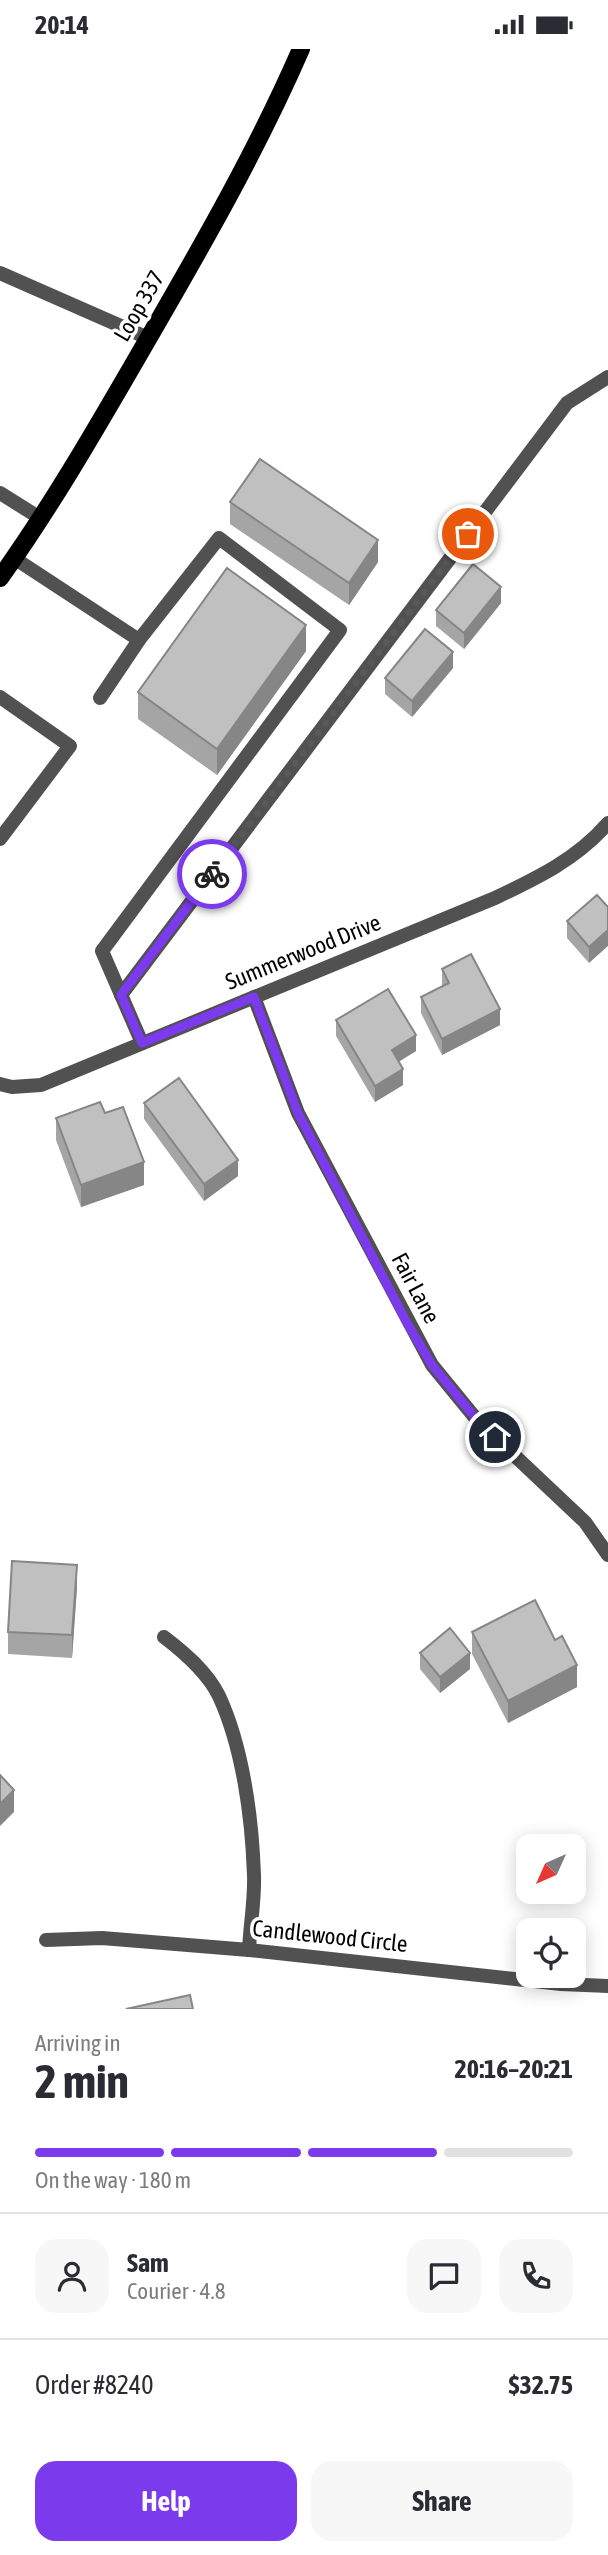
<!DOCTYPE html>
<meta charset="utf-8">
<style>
body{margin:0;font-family:"Asap Condensed",sans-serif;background:#f7f7f7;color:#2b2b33;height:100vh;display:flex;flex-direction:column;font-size:26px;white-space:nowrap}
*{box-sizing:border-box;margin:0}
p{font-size:23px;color:#7c7c81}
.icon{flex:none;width:38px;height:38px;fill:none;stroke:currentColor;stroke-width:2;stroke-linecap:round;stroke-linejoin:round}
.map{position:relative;height:1960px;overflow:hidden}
.drawer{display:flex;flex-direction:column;background:#fff;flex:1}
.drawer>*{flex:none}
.needle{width:46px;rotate:225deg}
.buttons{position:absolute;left:516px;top:1785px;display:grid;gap:14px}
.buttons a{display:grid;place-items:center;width:70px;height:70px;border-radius:14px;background:#fff;box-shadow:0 4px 18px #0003;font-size:35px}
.pin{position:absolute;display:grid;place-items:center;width:60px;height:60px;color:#fff;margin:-30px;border:4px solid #fff;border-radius:50%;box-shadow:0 2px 7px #0007}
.courier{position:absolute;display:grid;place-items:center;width:70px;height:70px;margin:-35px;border:5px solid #7c3aed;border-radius:50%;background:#fff;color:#222;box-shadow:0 2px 9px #0007}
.head em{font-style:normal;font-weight:700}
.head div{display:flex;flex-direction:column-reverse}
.head{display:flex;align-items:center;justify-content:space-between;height:119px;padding:0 35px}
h1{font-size:46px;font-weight:700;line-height:52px}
.bar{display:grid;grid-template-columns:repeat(4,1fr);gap:10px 7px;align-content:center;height:84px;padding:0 35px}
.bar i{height:9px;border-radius:5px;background:#e1e1e2}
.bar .on{background:#7c3aed}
.bar p{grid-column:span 4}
.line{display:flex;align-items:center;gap:18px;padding:0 35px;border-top:2px solid #e1e1e2}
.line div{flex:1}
.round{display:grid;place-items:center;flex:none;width:74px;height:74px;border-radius:21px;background:#f7f7f7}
.primary-button{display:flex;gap:14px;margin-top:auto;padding:14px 35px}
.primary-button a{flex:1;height:80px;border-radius:21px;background:#7c3aed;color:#fff;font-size:28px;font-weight:700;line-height:80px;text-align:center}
.primary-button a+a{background:#f7f7f7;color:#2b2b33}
.status{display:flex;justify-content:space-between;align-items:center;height:49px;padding:0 35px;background:#fff;direction:ltr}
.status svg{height:19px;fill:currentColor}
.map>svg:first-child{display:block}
</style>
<div class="status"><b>20:14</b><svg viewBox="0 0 49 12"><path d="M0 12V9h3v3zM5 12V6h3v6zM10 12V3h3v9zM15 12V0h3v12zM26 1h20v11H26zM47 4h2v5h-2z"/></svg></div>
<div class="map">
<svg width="608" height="1960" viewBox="0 0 608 1960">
<rect width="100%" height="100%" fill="#fff"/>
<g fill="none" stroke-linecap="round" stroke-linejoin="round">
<g stroke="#515151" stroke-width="14">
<polyline points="0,224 148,289"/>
<polyline points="0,444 40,469"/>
<polyline points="14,509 139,591 100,649"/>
<polyline points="139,591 219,489 340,581 102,902 142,994"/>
<polyline points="0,648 70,697 0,790"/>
<polyline points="121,946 567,354 608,328"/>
</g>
<g stroke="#515151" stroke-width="14">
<polyline points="254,948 298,1064 432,1316 477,1371 585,1473 608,1506"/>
<path d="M0 1035 12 1038 41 1036 495 849C537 829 577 810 608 774"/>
<path d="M164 1588C185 1604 207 1623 219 1647 243 1699 252 1769 254 1826 255 1851 250 1876 249 1901"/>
<polyline points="46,1891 102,1889 249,1901 561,1935 608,1937"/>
</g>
<path stroke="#000" stroke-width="18" d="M0 529C55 452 101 371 148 290 203 195 257 101 301 0"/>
</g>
<g fill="#a5a5a5">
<polygon points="230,453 378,513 349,556 230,475"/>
<polygon points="501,554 464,600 436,577 436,561"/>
<polygon points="306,602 217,726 138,670 138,643"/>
<polygon points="453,619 412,668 385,645 385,629"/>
<polygon points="597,846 589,914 567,889 567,872"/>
<polygon points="442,920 500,976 442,1006 421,964 421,948 442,937"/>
<polygon points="336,971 416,1002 399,1012 403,1036 375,1053 336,987"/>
<polygon points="144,1054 238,1127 204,1152 144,1070"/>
<polygon points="105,1064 144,1136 81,1158 56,1091 56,1069"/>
<polygon points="77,1538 72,1609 8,1605 8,1583"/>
<polygon points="472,1583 577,1638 508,1674 472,1605"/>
<polygon points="420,1604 470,1620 440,1644 420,1620"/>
</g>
<g fill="#868686">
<polygon points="378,491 378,513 349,556 349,534"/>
<polygon points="501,538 501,554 464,600 464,584"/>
<polygon points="306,576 306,602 217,726 217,700"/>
<polygon points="453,603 453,619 412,668 412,652"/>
<polygon points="608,881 608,897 589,914 589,898"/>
<polygon points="500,960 500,976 442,1006 442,990"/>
<polygon points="416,986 416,1002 392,1017 392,1001"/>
<polygon points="403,1020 403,1036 375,1053 375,1037"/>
<polygon points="238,1111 238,1127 204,1152 204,1135"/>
<polygon points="144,1113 144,1136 81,1158 81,1136"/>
<polygon points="77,1516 77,1538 72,1609 72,1586"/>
<polygon points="470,1604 470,1620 440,1644 440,1628"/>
<polygon points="577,1616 577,1638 508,1674 508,1652"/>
<polygon points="14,1741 14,1763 0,1777 0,1755"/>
</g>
<g fill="#c0c0c0" stroke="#868686" stroke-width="2">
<polygon points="260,410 378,491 349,534 230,453"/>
<polygon points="473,515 501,538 464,584 436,561"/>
<polygon points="227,519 306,576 217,700 138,643"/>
<polygon points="425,580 453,603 412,652 385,629"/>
<polygon points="597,846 608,858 608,881 589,898 567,872"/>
<polygon points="471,905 500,960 442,990 421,948 449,934 442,920"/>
<polygon points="388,940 416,986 392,1001 403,1020 375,1037 336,971"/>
<polygon points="179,1029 238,1111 204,1135 144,1054"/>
<polygon points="100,1053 105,1064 123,1058 144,1113 81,1136 56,1069"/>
<polygon points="12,1512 77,1516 72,1586 8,1583"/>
<polygon points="535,1551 555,1591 562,1587 577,1616 508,1652 472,1583"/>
<polygon points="450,1579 470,1604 440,1628 420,1604"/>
<polygon points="0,1726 14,1741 0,1755"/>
<polygon points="190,1946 193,1960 126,1960"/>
</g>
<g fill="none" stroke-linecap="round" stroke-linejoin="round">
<polyline stroke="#595959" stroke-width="7" stroke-dasharray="0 12.6" points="212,825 468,485"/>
<polyline stroke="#7c3aed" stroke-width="9" points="212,825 121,946 142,994 254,948 298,1064 407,1274 432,1316 477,1371 495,1388"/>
</g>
<g text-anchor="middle" stroke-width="7" stroke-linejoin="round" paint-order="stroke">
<g font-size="23" fill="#000" stroke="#fff">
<text transform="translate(139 257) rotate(-60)" y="8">Loop 337</text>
<text transform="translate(303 903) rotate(-22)" y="8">Summerwood Drive</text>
<text transform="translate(416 1239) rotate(62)" y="8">Fair Lane</text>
<text transform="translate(330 1887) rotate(6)" y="8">Candlewood Circle</text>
</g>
</g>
</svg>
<div class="buttons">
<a><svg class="needle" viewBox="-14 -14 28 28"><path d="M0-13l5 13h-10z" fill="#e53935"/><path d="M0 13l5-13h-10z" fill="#7c7c81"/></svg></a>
<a><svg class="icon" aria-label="locate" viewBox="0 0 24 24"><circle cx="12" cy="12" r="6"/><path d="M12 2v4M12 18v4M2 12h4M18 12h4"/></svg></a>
</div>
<div class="pin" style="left:468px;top:485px;background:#ea580c"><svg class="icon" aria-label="bag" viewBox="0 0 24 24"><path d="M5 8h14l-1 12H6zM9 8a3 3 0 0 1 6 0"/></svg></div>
<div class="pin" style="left:495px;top:1388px;background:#1f2937"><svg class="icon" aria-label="home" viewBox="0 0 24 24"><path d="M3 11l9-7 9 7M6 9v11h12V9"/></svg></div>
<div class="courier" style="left:212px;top:825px"><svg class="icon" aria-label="bike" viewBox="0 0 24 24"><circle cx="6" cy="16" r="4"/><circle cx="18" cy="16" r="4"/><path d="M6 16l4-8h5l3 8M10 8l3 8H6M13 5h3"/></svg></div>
</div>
<section class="drawer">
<div class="head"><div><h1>2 min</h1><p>Arriving in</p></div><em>20:16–20:21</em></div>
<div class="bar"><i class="on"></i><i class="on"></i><i class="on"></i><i></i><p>On the way · 180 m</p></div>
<div class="line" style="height:126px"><a class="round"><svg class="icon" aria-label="person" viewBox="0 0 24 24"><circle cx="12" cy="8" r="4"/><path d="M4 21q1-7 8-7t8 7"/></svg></a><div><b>Sam</b><p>Courier · 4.8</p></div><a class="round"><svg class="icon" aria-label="chat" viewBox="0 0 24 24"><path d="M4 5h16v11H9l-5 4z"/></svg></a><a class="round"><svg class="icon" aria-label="phone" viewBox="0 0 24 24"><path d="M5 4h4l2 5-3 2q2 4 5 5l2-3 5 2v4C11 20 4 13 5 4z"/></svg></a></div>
<div class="line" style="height:91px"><div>Order #8240</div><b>$32.75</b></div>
<div class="primary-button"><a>Help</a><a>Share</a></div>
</section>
